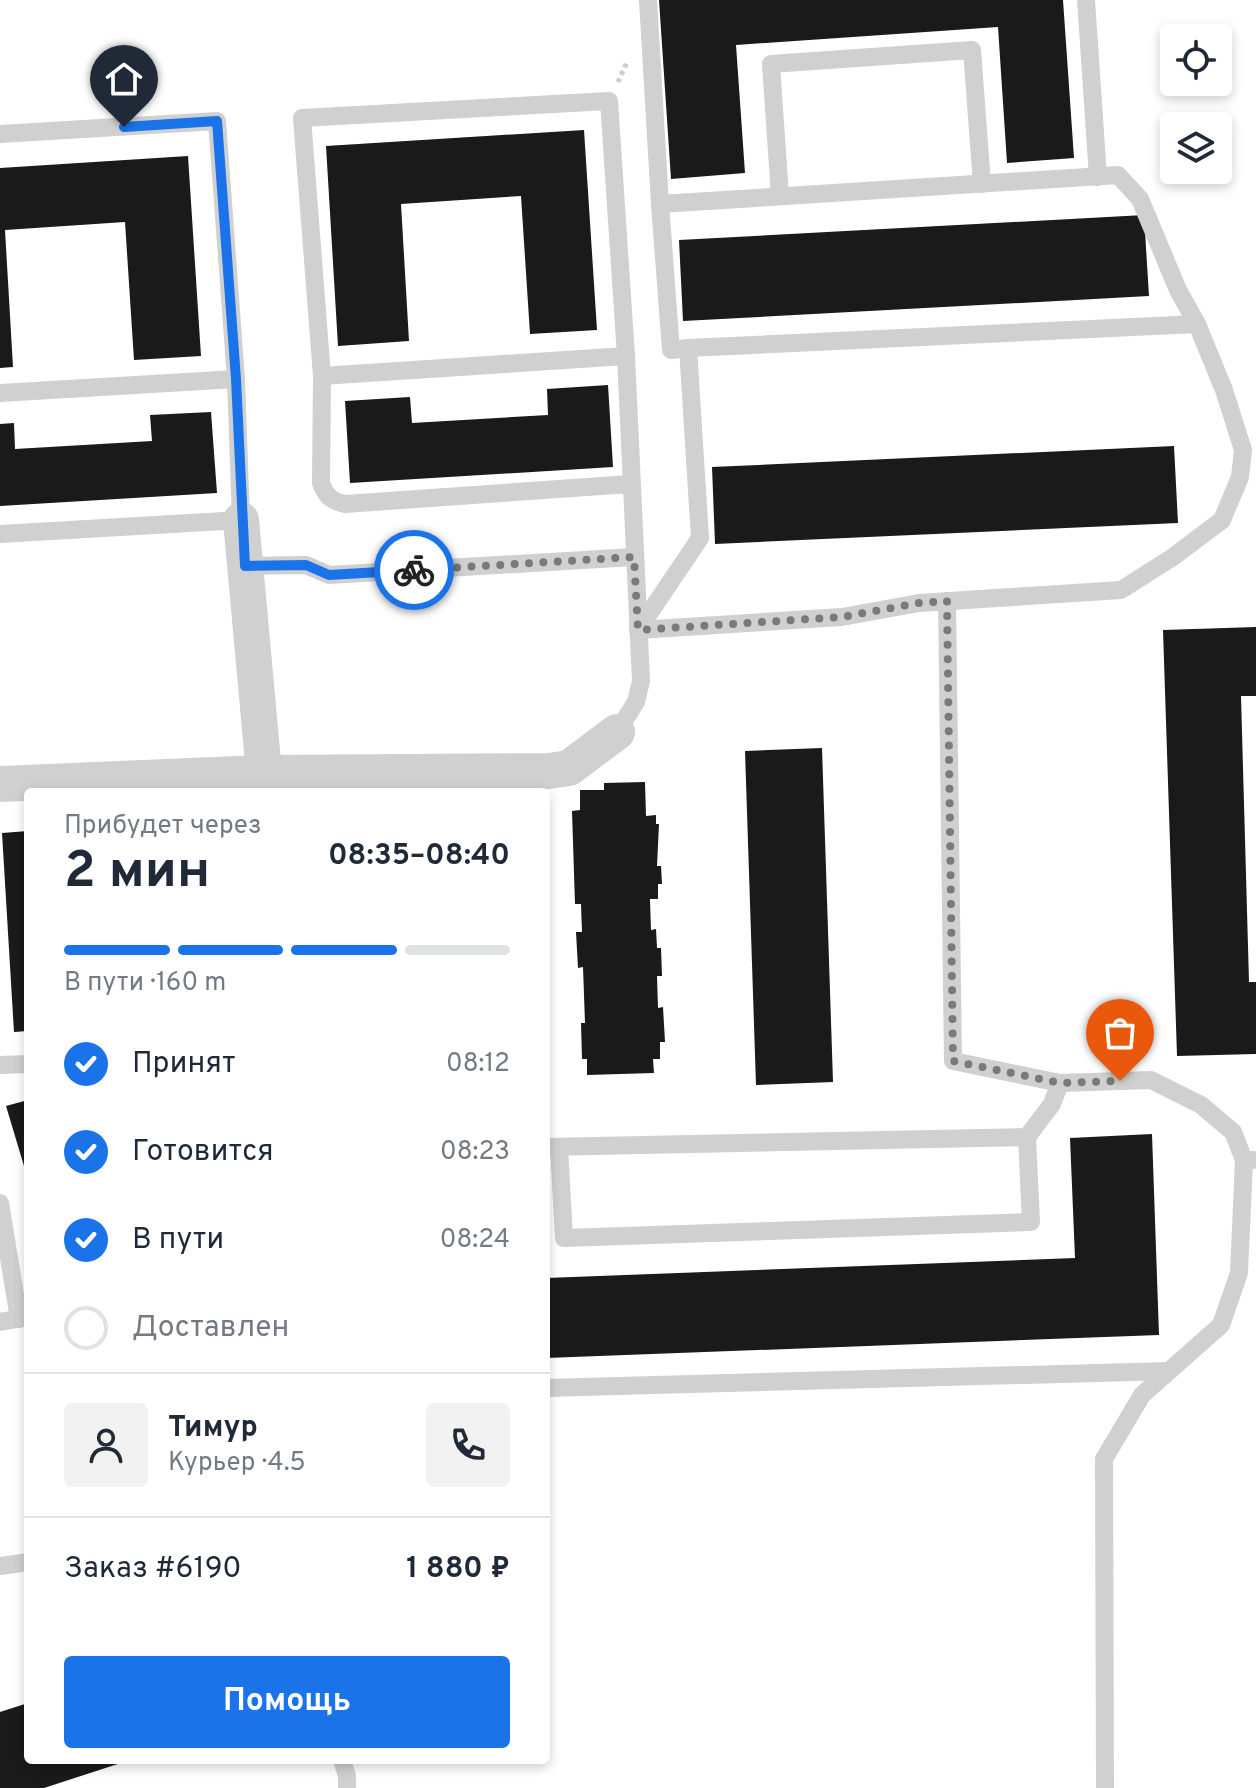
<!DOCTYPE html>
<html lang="ru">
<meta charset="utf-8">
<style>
body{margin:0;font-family:Overpass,sans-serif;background:#f2f2f3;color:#1f2937;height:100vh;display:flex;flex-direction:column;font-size:30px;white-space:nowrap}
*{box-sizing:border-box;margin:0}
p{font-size:26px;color:#747a83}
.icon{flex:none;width:44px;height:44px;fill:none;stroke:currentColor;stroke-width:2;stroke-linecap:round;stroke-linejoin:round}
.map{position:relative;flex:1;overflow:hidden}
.sheet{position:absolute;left:24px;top:788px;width:526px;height:976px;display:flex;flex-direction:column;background:#fff;border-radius:8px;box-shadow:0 4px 12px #0003}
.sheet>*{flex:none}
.buttons{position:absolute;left:1160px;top:24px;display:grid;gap:16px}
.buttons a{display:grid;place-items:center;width:72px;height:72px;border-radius:8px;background:#fff;box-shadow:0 4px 12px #0003;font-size:40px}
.pin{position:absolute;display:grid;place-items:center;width:68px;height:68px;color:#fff;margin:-82px -34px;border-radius:50% 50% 50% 0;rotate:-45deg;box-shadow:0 0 8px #0007}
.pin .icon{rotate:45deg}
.courier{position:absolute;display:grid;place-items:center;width:80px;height:80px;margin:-40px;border:6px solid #1a73e8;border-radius:50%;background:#fff;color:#222;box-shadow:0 2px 10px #0007}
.overview em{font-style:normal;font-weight:700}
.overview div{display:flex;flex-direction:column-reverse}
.overview{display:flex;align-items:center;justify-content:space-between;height:136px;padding:0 40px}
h1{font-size:52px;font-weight:700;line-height:60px}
.bar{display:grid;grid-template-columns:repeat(4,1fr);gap:12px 8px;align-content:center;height:96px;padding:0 40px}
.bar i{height:10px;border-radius:6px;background:#e0e1e3}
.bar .current{background:#1a73e8}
.bar p{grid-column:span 4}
.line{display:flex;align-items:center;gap:20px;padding:0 40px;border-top:2px solid #e0e1e3}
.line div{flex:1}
.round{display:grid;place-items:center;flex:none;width:84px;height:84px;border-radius:8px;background:#f2f2f3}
ol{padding:0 40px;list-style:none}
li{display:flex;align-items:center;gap:24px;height:88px}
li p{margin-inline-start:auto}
li .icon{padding:8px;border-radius:50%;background:#1a73e8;color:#fff;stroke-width:4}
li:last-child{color:#747a83}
li i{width:44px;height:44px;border:4px solid #e0e1e3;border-radius:50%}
.primary-button{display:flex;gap:16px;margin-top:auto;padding:16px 40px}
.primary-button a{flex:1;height:92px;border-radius:8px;background:#1a73e8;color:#fff;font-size:32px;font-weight:700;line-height:92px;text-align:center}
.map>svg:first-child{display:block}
</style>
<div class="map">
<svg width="1256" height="1788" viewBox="0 0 1256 1788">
<rect width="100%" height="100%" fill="#fff"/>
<g fill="#1a1a1a">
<polygon points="659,0 1063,0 1074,158 1007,163 998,27 736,45 745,173 671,179"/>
<polygon points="584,130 597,330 530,334 521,196 401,204 409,341 338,346 326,146"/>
<polygon points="188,156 201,356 134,360 125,222 5,230 13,367 0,368 0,168"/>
<polygon points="1144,215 1149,296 683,321 679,240"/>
<polygon points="608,385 613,467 350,483 345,401 410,397 412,423 548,415 547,389"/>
<polygon points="211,412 217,493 0,506 0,424 14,423 15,449 152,441 150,415"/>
<polygon points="1174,446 1178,523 715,544 712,467"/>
<polygon points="1256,627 1256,696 1241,696 1249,982 1256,982 1256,1054 1177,1056 1163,630"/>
<polygon points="822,748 833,1082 756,1085 745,751"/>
<polygon points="645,782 646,816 656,815 656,824 659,824 657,866 661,866 662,884 658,884 658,899 650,899 651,930 656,929 657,948 661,948 662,976 657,976 658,1008 663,1007 665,1042 660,1042 660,1059 653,1059 654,1073 587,1075 587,1059 582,1059 581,1023 585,1023 583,967 578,968 576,932 582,932 581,904 575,904 572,811 580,810 580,790 604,790 604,783"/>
<polygon points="28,831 28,1031 14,1032 2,833"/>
<polygon points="28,1100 28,1176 27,1176 6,1106"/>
<polygon points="1152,1134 1159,1335 546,1358 546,1278 1075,1258 1070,1138"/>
<polygon points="28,1703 28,1760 127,1761 44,1788 0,1788 0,1712"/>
</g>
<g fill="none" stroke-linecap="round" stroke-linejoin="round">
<polyline stroke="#cdcdcd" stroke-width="5" stroke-dasharray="4 4" stroke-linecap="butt" points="618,82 627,62"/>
<g stroke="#d0d0d0" stroke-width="18">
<polyline points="1086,0 1098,177"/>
<polyline points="0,134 217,121 236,379 241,520 0,534"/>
<polyline points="780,196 771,64 972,50 982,184"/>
<polyline points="688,348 1197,324"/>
<polyline points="322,376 626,356"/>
<polyline points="0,393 236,379"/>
<polyline points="245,566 306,565 329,575 634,557"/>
<polyline points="947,601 953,1061 1060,1083 1151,1080 1201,1105 1233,1132 1244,1160"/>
<polyline points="638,630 842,617 919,603 1121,590 1173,557 1222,520 1240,477 1243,450 1224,390 1197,324 1178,290 1140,199 1118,175 660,204"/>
<polyline points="638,630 700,538 688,348 671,350 660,204 648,0"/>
<path d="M617 732 636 702 641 681 626 356 609 101 302 118 322 376 321 483C326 496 331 501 345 504L630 484"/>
<polyline points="0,1065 28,1064"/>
<polyline points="1027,1137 1052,1104 1060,1083"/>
<polyline points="546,1147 1027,1137 1031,1222 564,1238 559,1147"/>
<polyline points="0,1203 19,1319"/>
<polyline points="0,1322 28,1317"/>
<polyline points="546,1388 1169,1371"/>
<polyline points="0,1566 28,1562"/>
<polyline points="342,1760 347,1776 347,1788"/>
<polyline points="1105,1788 1104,1459 1142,1395 1221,1325 1239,1273 1244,1160 1253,1160"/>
</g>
<g stroke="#d0d0d0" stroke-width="36">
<polyline points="264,773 549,771 569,768 617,732"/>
<polyline points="0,784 264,773 241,520"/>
</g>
</g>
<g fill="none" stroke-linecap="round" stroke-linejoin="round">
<polyline stroke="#7a7a7a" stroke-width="8" stroke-dasharray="0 14.4" points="414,570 634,557 638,630 842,617 919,603 947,601 953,1061 1060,1083 1120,1081"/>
<polyline stroke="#1a73e8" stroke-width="10" points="124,127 217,121 236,379 245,566 306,565 329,575 414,570"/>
</g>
</svg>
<div class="buttons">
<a><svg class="icon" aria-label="locate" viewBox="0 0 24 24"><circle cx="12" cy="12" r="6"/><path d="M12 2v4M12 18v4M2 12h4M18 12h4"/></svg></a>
<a><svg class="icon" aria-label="layers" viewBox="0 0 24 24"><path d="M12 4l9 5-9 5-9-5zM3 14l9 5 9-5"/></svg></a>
</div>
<div class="pin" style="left:1120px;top:1081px;background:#ea580c"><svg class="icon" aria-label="bag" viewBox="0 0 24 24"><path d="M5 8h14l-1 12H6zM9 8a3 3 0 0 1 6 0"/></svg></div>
<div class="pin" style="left:124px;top:127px;background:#1f2937"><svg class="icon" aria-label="home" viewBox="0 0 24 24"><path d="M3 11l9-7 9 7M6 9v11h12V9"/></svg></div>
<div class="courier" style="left:414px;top:570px"><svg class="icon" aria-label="bike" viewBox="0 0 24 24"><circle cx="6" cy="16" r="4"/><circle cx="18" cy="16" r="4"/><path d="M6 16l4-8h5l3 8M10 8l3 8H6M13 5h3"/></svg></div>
<section class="sheet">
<div class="overview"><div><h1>2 мин</h1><p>Прибудет через</p></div><em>08:35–08:40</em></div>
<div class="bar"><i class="current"></i><i class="current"></i><i class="current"></i><i></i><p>В пути · 160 m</p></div>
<ol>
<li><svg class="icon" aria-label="check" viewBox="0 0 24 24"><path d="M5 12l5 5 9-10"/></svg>Принят<p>08:12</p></li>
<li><svg class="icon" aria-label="check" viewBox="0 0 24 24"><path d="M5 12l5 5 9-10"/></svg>Готовится<p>08:23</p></li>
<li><svg class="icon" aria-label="check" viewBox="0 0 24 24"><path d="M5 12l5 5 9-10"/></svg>В пути<p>08:24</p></li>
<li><i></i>Доставлен</li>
</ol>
<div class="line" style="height:144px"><a class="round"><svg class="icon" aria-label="person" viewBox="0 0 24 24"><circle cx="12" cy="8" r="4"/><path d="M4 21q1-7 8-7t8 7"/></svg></a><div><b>Тимур</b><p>Курьер · 4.5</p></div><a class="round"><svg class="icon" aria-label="phone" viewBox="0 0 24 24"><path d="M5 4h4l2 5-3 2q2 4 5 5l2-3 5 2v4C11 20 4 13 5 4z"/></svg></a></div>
<div class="line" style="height:104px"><div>Заказ #6190</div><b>1 880 ₽</b></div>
<div class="primary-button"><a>Помощь</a></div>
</section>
</div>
